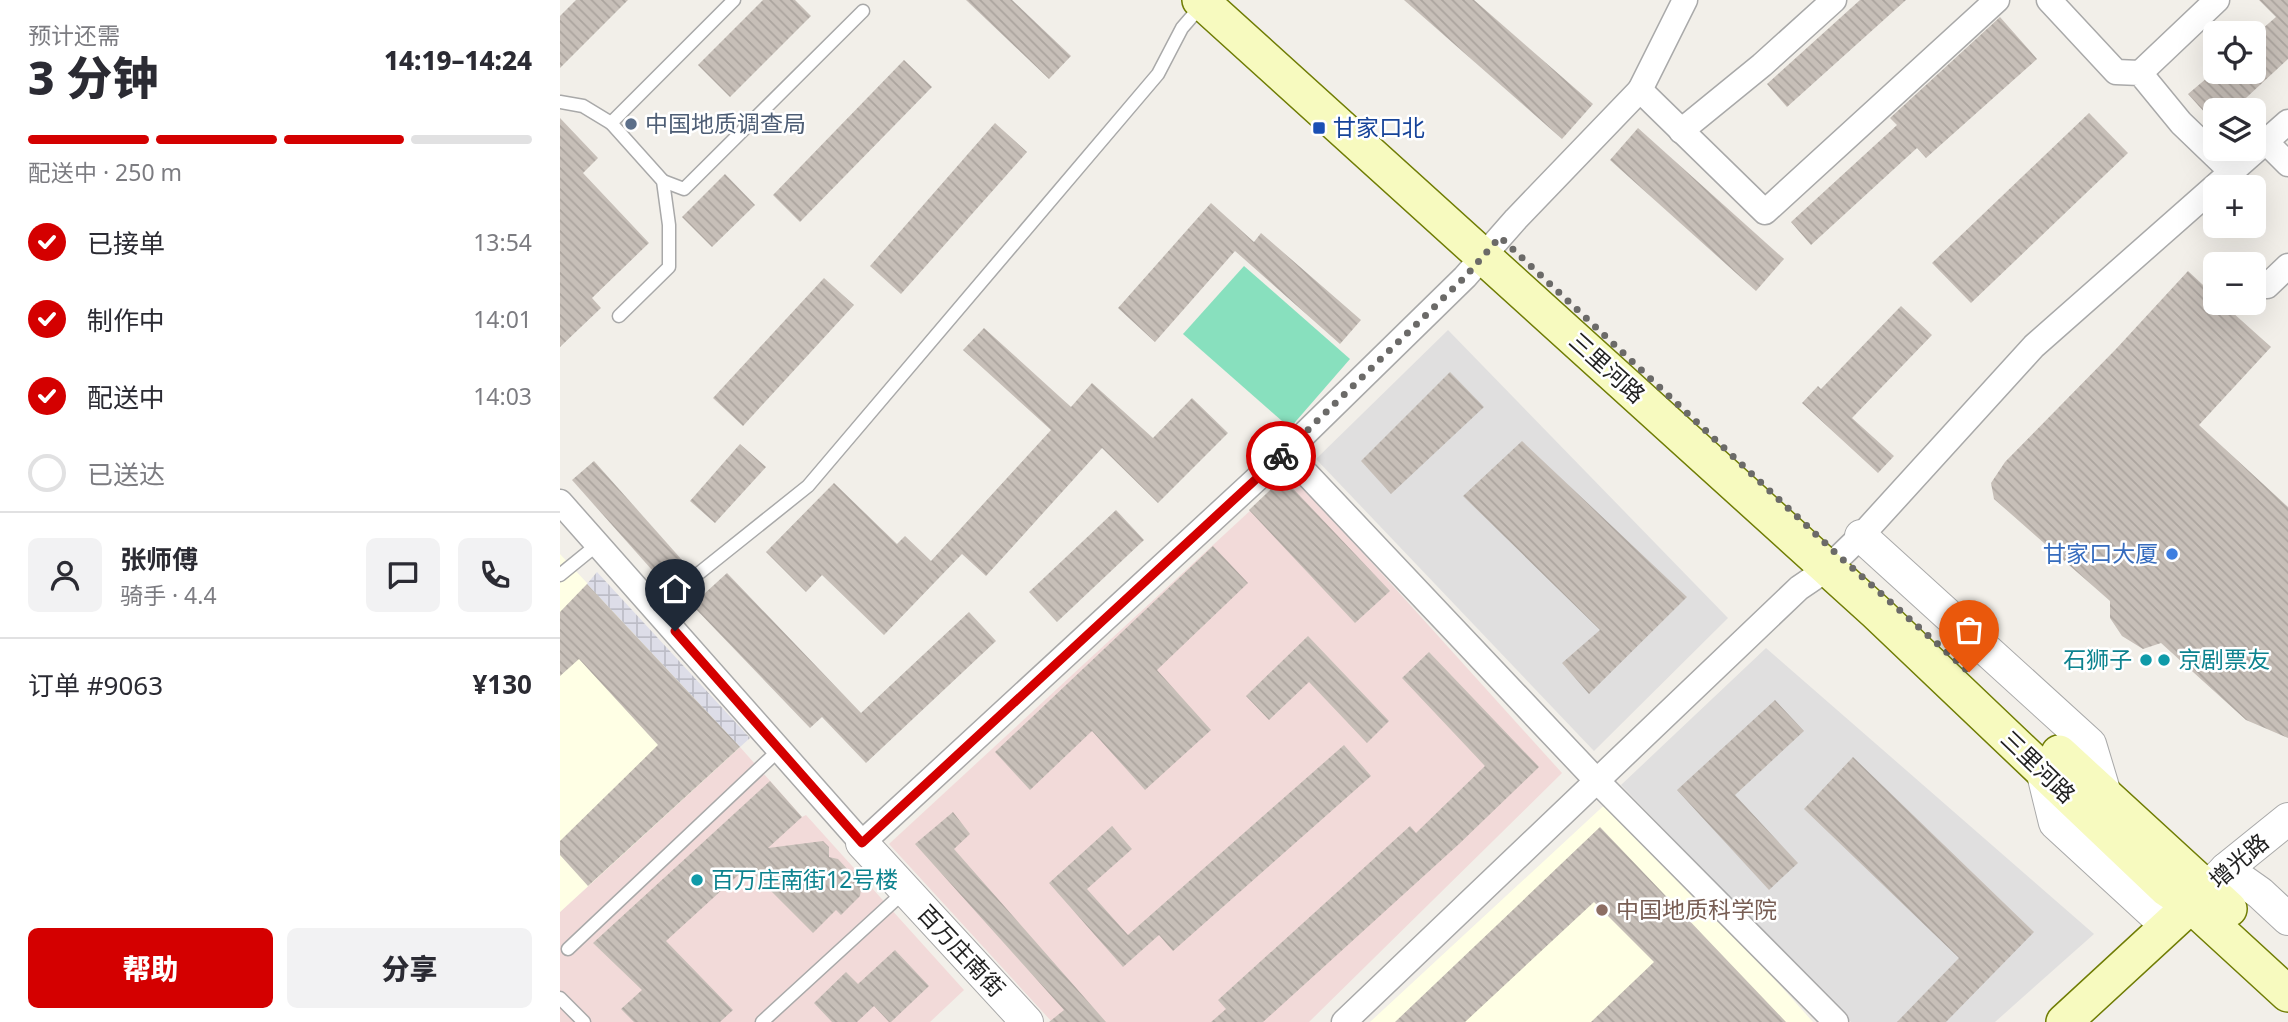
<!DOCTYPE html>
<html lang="zh">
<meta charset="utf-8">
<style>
body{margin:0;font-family:"Noto Sans","Noto Sans SC",sans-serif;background:#f2f2f3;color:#2b2b33;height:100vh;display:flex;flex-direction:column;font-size:26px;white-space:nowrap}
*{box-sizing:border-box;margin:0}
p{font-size:23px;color:#7c7c81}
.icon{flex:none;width:38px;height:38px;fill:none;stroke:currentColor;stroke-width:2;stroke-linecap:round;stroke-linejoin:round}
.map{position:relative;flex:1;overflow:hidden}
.details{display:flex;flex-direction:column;background:#fff;width:560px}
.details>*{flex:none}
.tools{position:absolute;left:1643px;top:21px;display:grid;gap:14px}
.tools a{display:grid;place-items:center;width:63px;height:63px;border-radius:10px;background:#fff;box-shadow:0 7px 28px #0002;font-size:35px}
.pin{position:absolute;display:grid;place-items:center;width:60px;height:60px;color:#fff;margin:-72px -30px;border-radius:50% 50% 50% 0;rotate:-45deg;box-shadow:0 0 7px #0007}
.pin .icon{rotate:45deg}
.courier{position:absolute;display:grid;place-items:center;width:70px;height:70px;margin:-35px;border:5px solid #d40000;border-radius:50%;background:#fff;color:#222;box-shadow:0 2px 9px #0007}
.headline em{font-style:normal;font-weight:800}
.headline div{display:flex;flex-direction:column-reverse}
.headline{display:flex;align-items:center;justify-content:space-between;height:119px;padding:0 28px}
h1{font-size:46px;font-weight:800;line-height:52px}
.bar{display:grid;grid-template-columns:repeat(4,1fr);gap:10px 7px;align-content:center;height:84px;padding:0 28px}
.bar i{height:9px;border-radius:5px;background:#e1e1e2}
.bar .current{background:#d40000}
.bar p{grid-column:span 4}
.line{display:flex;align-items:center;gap:18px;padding:0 28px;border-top:2px solid #e1e1e2}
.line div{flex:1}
.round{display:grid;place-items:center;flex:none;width:74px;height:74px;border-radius:10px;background:#f2f2f3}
ol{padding:0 28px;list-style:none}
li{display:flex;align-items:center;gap:21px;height:77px}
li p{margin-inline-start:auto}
li .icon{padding:7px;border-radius:50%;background:#d40000;color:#fff;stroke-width:4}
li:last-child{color:#7c7c81}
li i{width:38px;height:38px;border:4px solid #e1e1e2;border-radius:50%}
.button{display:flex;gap:14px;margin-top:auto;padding:14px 28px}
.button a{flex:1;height:80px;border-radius:10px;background:#d40000;color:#fff;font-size:28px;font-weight:800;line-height:80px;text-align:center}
.button a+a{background:#f2f2f3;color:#2b2b33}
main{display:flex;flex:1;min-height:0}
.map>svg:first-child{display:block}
</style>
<main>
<section class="details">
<div class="headline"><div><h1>3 分钟</h1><p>预计还需</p></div><em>14:19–14:24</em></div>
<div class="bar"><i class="current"></i><i class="current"></i><i class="current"></i><i></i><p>配送中 · 250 m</p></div>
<ol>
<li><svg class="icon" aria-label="check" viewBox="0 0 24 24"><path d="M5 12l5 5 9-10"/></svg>已接单<p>13:54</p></li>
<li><svg class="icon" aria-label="check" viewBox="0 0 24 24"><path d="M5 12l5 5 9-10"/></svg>制作中<p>14:01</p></li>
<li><svg class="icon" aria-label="check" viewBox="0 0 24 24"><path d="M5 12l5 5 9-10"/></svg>配送中<p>14:03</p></li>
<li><i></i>已送达</li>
</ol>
<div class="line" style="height:126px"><a class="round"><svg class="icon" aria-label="person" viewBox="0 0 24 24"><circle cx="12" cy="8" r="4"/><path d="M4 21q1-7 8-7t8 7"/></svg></a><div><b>张师傅</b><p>骑手 · 4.4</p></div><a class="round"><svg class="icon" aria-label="chat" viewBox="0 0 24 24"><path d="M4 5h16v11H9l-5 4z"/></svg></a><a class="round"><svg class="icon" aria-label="phone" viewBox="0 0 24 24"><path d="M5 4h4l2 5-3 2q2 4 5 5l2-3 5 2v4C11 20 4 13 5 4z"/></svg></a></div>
<div class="line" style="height:91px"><div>订单 #9063</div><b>¥130</b></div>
<div class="button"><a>帮助</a><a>分享</a></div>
</section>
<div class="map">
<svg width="1728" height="1022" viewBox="0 0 1728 1022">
<defs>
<pattern id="plaza-grid" width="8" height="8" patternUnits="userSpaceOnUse" patternTransform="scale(1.75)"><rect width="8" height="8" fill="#dddde8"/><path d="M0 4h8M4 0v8" fill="none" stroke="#bdbdc7"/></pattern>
<pattern id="building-back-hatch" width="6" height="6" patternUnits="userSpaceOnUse" patternTransform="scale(1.75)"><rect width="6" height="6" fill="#c7bfb8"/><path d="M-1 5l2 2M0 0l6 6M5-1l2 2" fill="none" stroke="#aba49e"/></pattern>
</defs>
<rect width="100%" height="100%" fill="#f2efe9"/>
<g fill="#e0dfdf">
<polygon points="888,330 1168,618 1034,751 756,459"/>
<polygon points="1206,648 1534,934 1435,1022 1291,1022 1061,785"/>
</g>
<g fill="#f2dad9">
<polygon points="731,473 1002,773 749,1022 492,1022 329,844"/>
<polygon points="180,747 242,817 246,815 404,990 370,1022 0,1022 0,912"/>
</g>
<g fill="#ffffe5">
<polygon points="0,554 180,747 0,912"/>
<polygon points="1052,798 1253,1022 810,1022"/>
</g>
<polygon fill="#88e0be" points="684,266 790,359 730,428 623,334"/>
<polygon fill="url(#plaza-grid)" points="37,572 190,738 180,747 27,584"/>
<g fill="url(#building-back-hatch)">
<polygon points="16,0 68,0 0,68 0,16"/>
<polygon points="203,0 235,0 251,16 170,97 138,65"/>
<polygon points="406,0 452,0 511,56 489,79"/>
<polygon points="844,0 914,0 1033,104 1002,139"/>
<polygon points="1300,0 1346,0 1227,107 1207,84"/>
<polygon points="1699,0 1728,0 1728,59 1673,110 1656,110 1656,125 1628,94 1654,72 1694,72 1694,36 1716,17"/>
<polygon points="1440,17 1477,59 1366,158 1357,148 1251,245 1231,222 1337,125 1330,118"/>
<polygon points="344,60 372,87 240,222 213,195"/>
<polygon points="1529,113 1568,153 1411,303 1372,263"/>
<polygon points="0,118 38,158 23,173 89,243 32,298 41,308 0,347"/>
<polygon points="435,123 467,152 341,294 310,266"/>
<polygon points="1078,128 1224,259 1196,291 1050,160"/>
<polygon points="165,174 195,205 152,247 122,217"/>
<polygon points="651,203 694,242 701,233 801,320 780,344 675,251 595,342 558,308"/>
<polygon points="1628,271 1656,297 1656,303 1662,303 1711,347 1639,425 1728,507 1728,738 1686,720 1601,643 1583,649 1562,636 1550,618 1550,601 1434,499 1431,483 1445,462 1556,349"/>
<polygon points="264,278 294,305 183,426 153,398"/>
<polygon points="1341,306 1372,335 1292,418 1334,456 1318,473 1242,403 1258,386 1261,389"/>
<polygon points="424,328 511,407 532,383 593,438 632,398 668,433 598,503 542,448 426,576 402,554 324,635 262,575 246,592 206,552 274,483 337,544 345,536 371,561 491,430 403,350"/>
<polygon points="890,372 924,407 831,494 801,461"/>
<polygon points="962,441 1127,597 1029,694 1002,663 1040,630 903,496"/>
<polygon points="180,444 206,467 155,523 130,501"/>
<polygon points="34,461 122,560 100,579 12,480"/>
<polygon points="723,478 830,591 795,623 689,510"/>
<polygon points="556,510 584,540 497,622 469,592"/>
<polygon points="653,546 688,583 597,670 651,730 585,790 532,731 470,790 435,752"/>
<polygon points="167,573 301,713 409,612 436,641 306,763 262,717 250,728 132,605"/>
<polygon points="27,584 180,747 28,886 0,855 0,841 98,745 19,659 0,676 0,612"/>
<polygon points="748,636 829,721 807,743 749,682 709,720 686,696"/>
<polygon points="869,652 979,767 899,844 703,1022 651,1022 666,1009 658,1000 850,826 856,833 925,766 842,678"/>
<polygon points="1215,700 1244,731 1175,795 1238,863 1209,890 1117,790"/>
<polygon points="784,745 811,776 613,951 599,935 563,967 489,883 552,826 572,849 527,889 568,935"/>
<polygon points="1293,757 1474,932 1386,1022 1337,1022 1399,958 1244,809"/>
<polygon points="210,781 242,817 208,848 263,841 269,847 269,857 278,859 291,873 294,872 302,883 300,896 281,915 276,910 253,933 187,867 106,941 173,1010 160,1022 74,1022 61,1009 82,990 33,943"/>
<polygon points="393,812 410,834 394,849 546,1022 489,1022 504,1010 355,844"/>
<polygon points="1040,827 1226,1022 1031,1022 1094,962 1034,902 905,1022 835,1022"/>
<polygon points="335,950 369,986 331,1022 329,1022 314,1006 297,1022 272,1022 254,1003 286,972 298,984"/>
</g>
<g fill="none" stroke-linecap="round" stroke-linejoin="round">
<defs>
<g id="service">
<polyline points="0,102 23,106 51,123 174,0"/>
<polyline points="51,123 103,181 109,225 109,267 59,316"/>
<polyline points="103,181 124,189 303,11"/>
<polyline points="0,575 38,544"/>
<polyline points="98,611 133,578 248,486 598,74 622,28 641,6"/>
<polyline points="8,949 220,749"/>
<polyline points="0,998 24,1022"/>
<polyline points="202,1022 345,891"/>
</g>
<g id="minor">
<polyline points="1489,0 1556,72 1580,73 1621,123 1672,172"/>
<polyline points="1580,73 1657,0"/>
<polyline points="1080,90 1205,212 1437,0"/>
<polyline points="1121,131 1202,65 1274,0"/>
<polyline points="1706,142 1728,164"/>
<polyline points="1707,286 1728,266"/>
<polyline points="726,452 1037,781 1276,1022"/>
<polyline points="0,502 302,843 726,452 905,277 956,219 1080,90 1125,0"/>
<polyline points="784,1022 1239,588 1267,569 1301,536 1474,346 1728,122"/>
</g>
<g id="tertiary">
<polyline points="1301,536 1530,744 1546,797"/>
<polyline points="1482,770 1495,823 1607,926"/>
<polyline points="302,843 467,1022"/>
<polyline points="1666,869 1700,893 1728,919"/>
<polyline points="1631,905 1666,869 1728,819"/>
</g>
<g id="secondary">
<polyline points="640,0 1317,613 1607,889 1631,905 1728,994"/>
<polyline points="1499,753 1669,909"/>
<polyline points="1504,1022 1631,905"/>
</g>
</defs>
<use href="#service" stroke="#a9a9a9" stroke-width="15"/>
<use href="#minor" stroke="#a9a9a9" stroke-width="27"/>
<use href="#tertiary" stroke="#a9a9a9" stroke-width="34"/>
<use href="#secondary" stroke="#707d05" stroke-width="38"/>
<use href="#service" stroke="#fff" stroke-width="12"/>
<use href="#minor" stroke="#fff" stroke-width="24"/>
<use href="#tertiary" stroke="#fff" stroke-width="32"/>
<use href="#secondary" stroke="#f7fabf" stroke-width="35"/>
</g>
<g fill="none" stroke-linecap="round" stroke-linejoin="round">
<polyline stroke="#6b6a68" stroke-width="7" stroke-dasharray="0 12.6" points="721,456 905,277 940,237 1280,557 1409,672"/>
<polyline stroke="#d40000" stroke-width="9" points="115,631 302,843 721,456"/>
</g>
<circle fill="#5c6f8a" stroke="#fff" stroke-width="2.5" cx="71" cy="124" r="7"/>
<rect fill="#1a4fb4" stroke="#fff" stroke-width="2.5" x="752" y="121" width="14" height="14" rx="3.5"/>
<circle fill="#3f7fe0" stroke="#fff" stroke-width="2.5" cx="1612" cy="554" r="7"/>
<g fill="#0f9aa8" stroke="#fff" stroke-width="2.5">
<circle cx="1586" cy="660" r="7"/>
<circle cx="1604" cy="660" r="7"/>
<circle cx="137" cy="880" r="7"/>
</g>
<circle fill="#8d6e63" stroke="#fff" stroke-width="2.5" cx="1042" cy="910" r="7"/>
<g text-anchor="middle" stroke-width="5" stroke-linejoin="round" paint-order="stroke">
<g font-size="23" fill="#4e5e75" stroke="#fff" text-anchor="start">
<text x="85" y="132">中国地质调查局</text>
</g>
<g font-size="23" fill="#164399" stroke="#fff" text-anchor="start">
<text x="773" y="136">甘家口北</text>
</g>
<g font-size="23" fill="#222" stroke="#fff">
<text transform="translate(1047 368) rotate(42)" y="8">三里河路</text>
<text transform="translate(1478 767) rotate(44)" y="8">三里河路</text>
<text transform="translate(1679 861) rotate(-41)" y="8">增光路</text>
<text transform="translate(401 951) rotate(47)" y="8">百万庄南街</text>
</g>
<g font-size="23" fill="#366cbe" stroke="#fff" text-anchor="end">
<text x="1598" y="562">甘家口大厦</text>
</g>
<g font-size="23" fill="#0d838f" stroke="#fff" text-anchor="start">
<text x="1572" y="668" text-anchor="end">石狮子</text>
<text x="1618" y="668">京剧票友</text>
<text x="151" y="888">百万庄南街12号楼</text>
</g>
<g font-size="23" fill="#785e54" stroke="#fff" text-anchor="start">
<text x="1056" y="918">中国地质科学院</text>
</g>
</g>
</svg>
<div class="tools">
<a><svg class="icon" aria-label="locate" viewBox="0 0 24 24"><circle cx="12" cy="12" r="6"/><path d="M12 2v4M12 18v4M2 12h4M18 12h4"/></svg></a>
<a><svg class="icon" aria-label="layers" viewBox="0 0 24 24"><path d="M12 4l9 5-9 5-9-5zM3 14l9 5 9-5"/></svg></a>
<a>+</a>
<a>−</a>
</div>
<div class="pin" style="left:1409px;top:672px;background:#ea580c"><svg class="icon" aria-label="bag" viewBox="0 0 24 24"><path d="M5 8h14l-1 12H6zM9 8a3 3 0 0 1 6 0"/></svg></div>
<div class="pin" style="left:115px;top:631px;background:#1f2937"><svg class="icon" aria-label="home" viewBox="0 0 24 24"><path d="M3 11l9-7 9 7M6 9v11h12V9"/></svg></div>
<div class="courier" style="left:721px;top:456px"><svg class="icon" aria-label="bike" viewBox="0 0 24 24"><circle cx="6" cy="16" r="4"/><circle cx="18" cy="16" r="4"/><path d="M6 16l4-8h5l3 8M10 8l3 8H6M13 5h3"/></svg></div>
</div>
</main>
